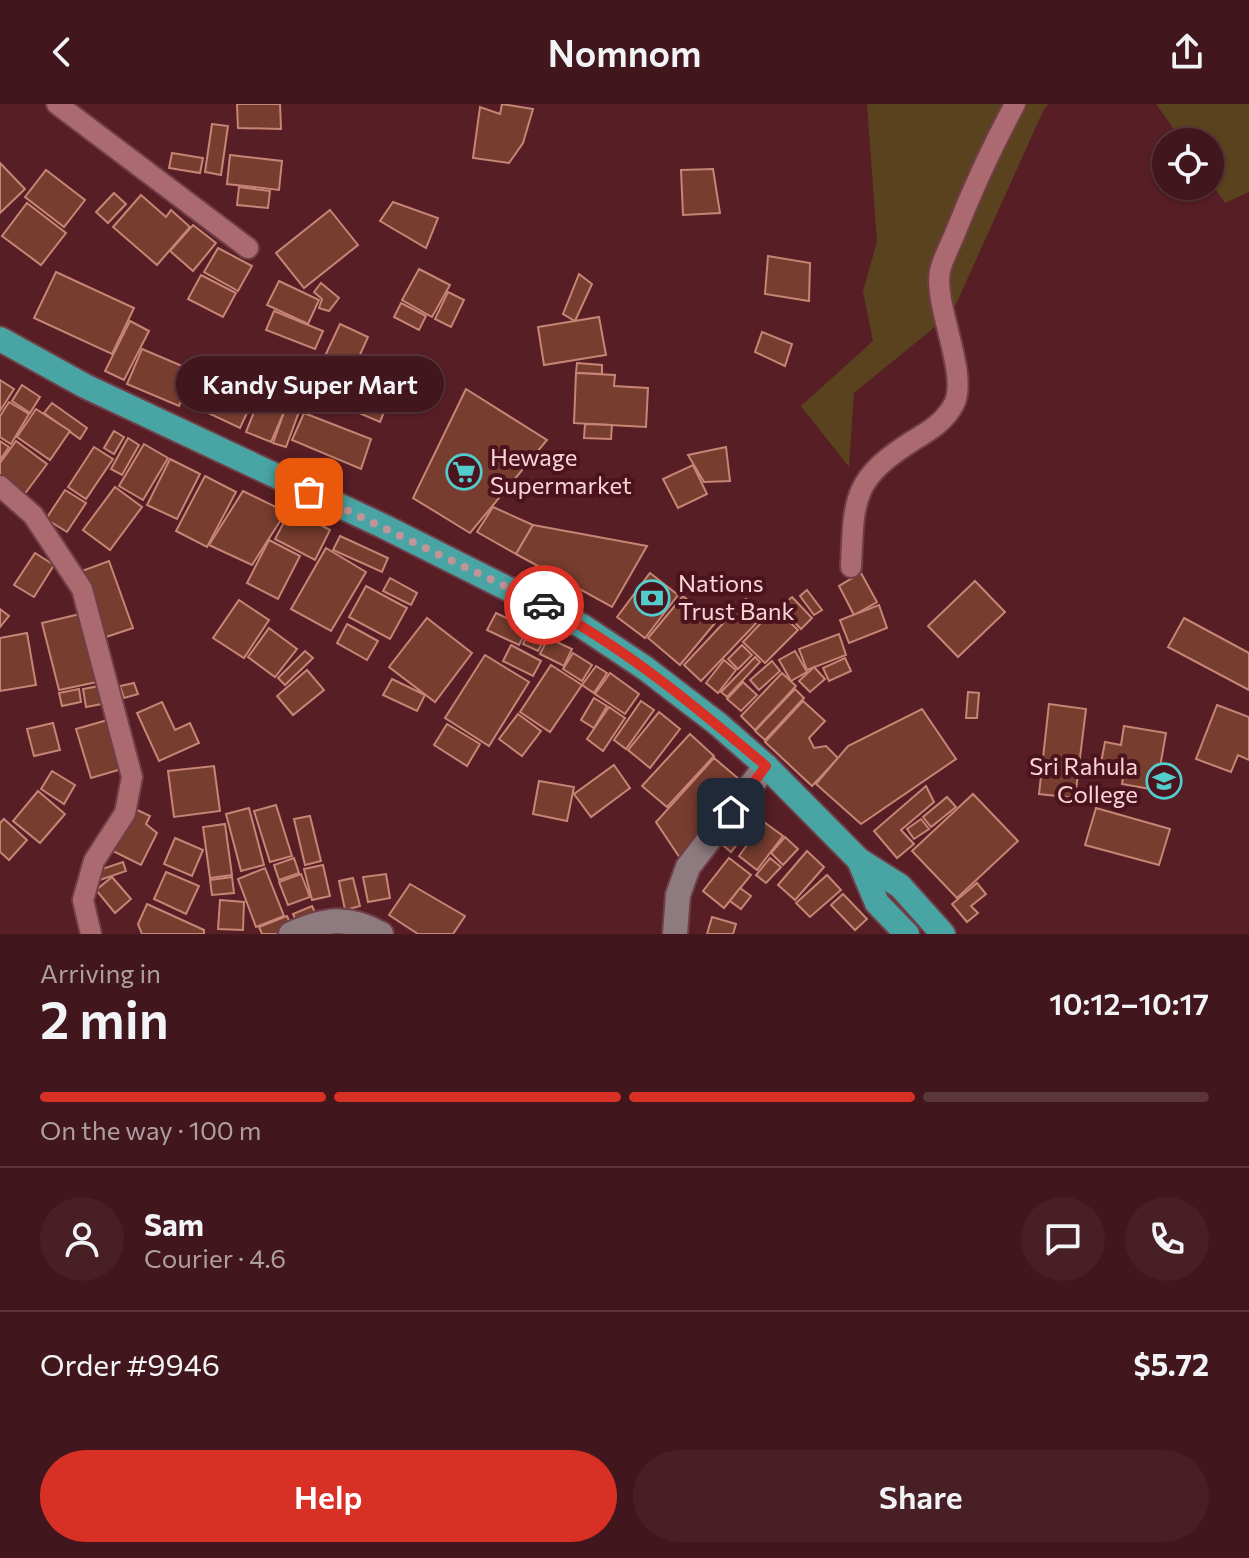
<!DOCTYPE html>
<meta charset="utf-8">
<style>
body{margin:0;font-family:Commissioner,sans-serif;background:#481f25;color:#f1f3f6;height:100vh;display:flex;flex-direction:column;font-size:30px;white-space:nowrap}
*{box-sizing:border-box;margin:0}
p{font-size:26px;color:#ae9fa3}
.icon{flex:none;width:44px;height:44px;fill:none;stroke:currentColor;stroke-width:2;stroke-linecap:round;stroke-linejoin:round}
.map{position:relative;height:830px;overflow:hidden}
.drawer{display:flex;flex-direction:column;background:#41161c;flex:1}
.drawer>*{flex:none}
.buttons{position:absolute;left:1152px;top:24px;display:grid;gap:16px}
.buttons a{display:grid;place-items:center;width:72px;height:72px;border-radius:50%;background:#41161c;box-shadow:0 2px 6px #0004,0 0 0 2px #5a353b;font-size:40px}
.pin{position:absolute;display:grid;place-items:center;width:68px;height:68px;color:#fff;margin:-34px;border-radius:16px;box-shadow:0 4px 12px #0006}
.courier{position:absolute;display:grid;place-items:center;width:80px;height:80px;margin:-40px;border:6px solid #d93025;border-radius:50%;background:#fff;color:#222;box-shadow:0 2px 10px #0007}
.bubble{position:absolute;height:56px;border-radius:28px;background:#41161c;box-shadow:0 2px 6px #0004,0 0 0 2px #5a353b;font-size:26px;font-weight:600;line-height:56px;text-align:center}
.head em{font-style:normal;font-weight:600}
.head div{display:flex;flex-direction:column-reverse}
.head{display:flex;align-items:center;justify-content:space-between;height:136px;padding:0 40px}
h1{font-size:52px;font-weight:600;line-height:60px}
.bar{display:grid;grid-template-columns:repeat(4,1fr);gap:12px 8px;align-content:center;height:96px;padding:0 40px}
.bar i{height:10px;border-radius:6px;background:#5a353b}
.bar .active{background:#d93025}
.bar p{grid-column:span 4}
.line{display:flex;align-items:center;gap:20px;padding:0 40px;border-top:2px solid #5a353b}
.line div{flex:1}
.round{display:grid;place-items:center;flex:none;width:84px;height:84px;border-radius:42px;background:#481f25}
.action{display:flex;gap:16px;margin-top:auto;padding:16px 40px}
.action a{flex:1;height:92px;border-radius:48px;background:#d93025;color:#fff;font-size:32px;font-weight:600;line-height:92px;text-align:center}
.action a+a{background:#481f25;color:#f1f3f6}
header{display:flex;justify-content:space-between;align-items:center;height:104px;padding:0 40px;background:#41161c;font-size:36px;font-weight:600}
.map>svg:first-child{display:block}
</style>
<header><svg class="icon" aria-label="back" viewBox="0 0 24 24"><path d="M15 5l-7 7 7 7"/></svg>Nomnom<svg class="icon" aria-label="share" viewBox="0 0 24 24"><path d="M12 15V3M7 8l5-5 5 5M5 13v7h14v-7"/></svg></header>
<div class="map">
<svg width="1249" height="830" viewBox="0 0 1249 830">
<rect width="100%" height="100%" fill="#571e26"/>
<g fill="#5b421e">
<polygon points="867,0 1049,0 1044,5 952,209 854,289 849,363 801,302 873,237 863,187 877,138"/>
<polygon points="1156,0 1249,0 1249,88 1225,99 1210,77 1210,38 1183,38"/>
</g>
<g fill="#773d2f" stroke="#c68575" stroke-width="2">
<polygon points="237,0 280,0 281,25 238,24"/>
<polygon points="502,0 533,5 523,39 509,59 473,54 480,3 500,10"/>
<polygon points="212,20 228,22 221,71 205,68"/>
<polygon points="172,49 203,54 200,69 169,64"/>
<polygon points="230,51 282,57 279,86 227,80"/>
<polygon points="0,59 25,85 0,109"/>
<polygon points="713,65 720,109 683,111 681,66"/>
<polygon points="46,66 85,96 64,123 25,93"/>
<polygon points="239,83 270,87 268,104 237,101"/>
<polygon points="114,89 126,100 108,119 96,108"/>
<polygon points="141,91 166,113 171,106 190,123 157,161 113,123"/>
<polygon points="393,98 438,114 426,144 380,117"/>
<polygon points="27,99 66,129 41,161 2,132"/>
<polygon points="330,106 358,141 304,184 276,149"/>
<polygon points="193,121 216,139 193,167 170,147"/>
<polygon points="218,144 252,162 238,187 204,168"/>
<polygon points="768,152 810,159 809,197 765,190"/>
<polygon points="419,165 450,181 432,213 402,196"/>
<polygon points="56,168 134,204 112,250 34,214"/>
<polygon points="579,170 592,180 575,217 563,210"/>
<polygon points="201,171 236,189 223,213 188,195"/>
<polygon points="279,177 319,196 308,220 267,201"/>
<polygon points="321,179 339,194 329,207 319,204 322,195 314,188"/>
<polygon points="448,188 464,196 451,223 435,215"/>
<polygon points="401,199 426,212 419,226 394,213"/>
<polygon points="274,207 323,227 315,245 266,226"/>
<polygon points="599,213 606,251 544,261 538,223"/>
<polygon points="130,217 149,227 124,276 105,267"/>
<polygon points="340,220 368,233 345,284 316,271"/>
<polygon points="762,228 792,240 785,262 755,248"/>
<polygon points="142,245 194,267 179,302 127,280"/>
<polygon points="208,259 250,278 241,290 253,296 240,324 189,300"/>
<polygon points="577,259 602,261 602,270 576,269"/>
<polygon points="576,269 615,271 614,282 648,284 646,323 574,319"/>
<polygon points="0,276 14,285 0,307"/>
<polygon points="22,281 40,293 30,309 12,297"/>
<polygon points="370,282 391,291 380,318 359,309"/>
<polygon points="466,285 547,336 470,429 413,394"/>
<polygon points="9,298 29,310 11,340 0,333 0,312"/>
<polygon points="258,298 284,308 271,338 246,328"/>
<polygon points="52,299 87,324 80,335 44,309"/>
<polygon points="287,300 300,305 286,343 273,339"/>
<polygon points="36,305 70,327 50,356 17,333"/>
<polygon points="304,309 371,335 361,365 292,336"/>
<polygon points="585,320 612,321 611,335 584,334"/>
<polygon points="114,327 124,333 114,350 104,344"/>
<polygon points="128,334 139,341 122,371 111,365"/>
<polygon points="0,337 9,343 0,356"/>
<polygon points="16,337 47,360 24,391 0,375 0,359"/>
<polygon points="144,340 168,354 143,396 119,382"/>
<polygon points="94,343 113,355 86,395 68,383"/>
<polygon points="726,343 730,377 704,378 688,351"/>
<polygon points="170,355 200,370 177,415 147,401"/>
<polygon points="693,361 707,390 678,404 663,375"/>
<polygon points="205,372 236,388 207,443 176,427"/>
<polygon points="115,383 142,403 110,446 83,426"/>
<polygon points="65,386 86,399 67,428 46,415"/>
<polygon points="243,387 286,408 252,461 209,441"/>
<polygon points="493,403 533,421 516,450 477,428"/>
<polygon points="291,405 330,426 315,456 275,435"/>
<polygon points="533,421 647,442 612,503 516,450"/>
<polygon points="340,432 388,454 382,468 333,446"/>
<polygon points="269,436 300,452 278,495 247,479"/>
<polygon points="326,444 366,468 331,527 291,505"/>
<polygon points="35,449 54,461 34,493 14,481"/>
<polygon points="109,457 133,524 103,534 79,468"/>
<polygon points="650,469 678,491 645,534 617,513"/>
<polygon points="861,469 877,498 854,511 839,482"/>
<polygon points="390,474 417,489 411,501 383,487"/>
<polygon points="975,477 1005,508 958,553 928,522"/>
<polygon points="366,482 407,504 390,535 349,513"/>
<polygon points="807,486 822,506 814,511 800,492"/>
<polygon points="683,492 715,519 680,561 648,534"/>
<polygon points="792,493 812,514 801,525 780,503"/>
<polygon points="746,495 764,511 701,577 684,561"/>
<polygon points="239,496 269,516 244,554 213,534"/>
<polygon points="879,501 887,524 849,539 840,516"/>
<polygon points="775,504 798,526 765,559 743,538"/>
<polygon points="0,505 9,512 0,523"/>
<polygon points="496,509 528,524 519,541 487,526"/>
<polygon points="80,510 97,578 59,586 42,519"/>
<polygon points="427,514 472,549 435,598 389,563"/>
<polygon points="1184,514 1249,549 1249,586 1168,543"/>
<polygon points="347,520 378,537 367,556 337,539"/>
<polygon points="269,524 297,545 275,573 248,553"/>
<polygon points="530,526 545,534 538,547 523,540"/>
<polygon points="27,529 36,581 0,587 0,534"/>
<polygon points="839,530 846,551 807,566 799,545"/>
<polygon points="548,534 572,545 564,562 540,550"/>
<polygon points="511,541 541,557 533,572 503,557"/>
<polygon points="742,541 752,551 738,565 728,555"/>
<polygon points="305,547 313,554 285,581 278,574"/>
<polygon points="795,547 807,568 791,577 779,556"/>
<polygon points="573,549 592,561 582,577 563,565"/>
<polygon points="485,551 529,578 489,642 445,614"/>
<polygon points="755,553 760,558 727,593 721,588"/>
<polygon points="845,554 851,567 829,577 823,564"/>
<polygon points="724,556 736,566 718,589 706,579"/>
<polygon points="772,557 780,567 759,586 750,576"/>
<polygon points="551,561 582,581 550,628 520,608"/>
<polygon points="596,562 607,569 594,589 582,581"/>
<polygon points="814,563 825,575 810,588 799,577"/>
<polygon points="307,566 324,586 293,611 277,592"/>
<polygon points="610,569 639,590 625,610 595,590"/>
<polygon points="782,569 796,582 755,626 741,612"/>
<polygon points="392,575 425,591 417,607 383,591"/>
<polygon points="743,578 757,591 741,607 727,595"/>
<polygon points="134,579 138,590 124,594 120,582"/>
<polygon points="99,582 102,600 86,603 83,585"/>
<polygon points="79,585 81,598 62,602 59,589"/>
<polygon points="795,585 804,594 765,636 755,627"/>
<polygon points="968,588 979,589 977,614 966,614"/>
<polygon points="594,594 607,602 594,624 581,616"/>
<polygon points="641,597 654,606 626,645 614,636"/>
<polygon points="803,597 825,617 809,634 814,644 826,642 838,654 812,682 765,638"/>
<polygon points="162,598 175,626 190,619 199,639 159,657 137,609"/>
<polygon points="1049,600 1086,605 1075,694 1039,690"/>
<polygon points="1217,601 1249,613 1249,656 1238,651 1231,668 1196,655"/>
<polygon points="609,603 625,614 603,647 587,635"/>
<polygon points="922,605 956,655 861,720 816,680 848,642"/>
<polygon points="659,608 680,625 650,664 628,646"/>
<polygon points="518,610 541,627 522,652 499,635"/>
<polygon points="111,615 125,664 91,674 76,625"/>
<polygon points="53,619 60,646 34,652 27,625"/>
<polygon points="447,620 480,640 467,662 434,641"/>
<polygon points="1124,622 1166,629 1156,686 1122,680 1124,667 1100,664 1105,638 1121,641"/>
<polygon points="690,630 714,652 667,703 642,682"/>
<polygon points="714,654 746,681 680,754 656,718"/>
<polygon points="614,661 630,684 591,713 574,690"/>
<polygon points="214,662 220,707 174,713 168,667"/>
<polygon points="52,667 75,681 64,700 41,685"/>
<polygon points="539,677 574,683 567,717 533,710"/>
<polygon points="926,682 934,698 901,726 914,740 897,754 874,727"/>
<polygon points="38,687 65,710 40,739 13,717"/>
<polygon points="973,690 1018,737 957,794 912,747"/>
<polygon points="947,693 956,703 931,723 923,713"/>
<polygon points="276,701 292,752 270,758 254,707"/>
<polygon points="745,702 759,713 731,748 718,737"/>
<polygon points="249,704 264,761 241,767 226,710"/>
<polygon points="1096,704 1170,725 1159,761 1085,741"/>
<polygon points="135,705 150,712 146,720 157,729 141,761 113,747"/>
<polygon points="310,712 321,757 305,761 294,715"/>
<polygon points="4,715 27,736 9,756 0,748 0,719"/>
<polygon points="921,715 929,725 914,735 907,725"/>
<polygon points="764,718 783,732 757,766 739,752"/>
<polygon points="225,720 232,771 210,774 203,723"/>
<polygon points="785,733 798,745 783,761 771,749"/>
<polygon points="175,734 203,746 192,772 164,760"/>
<polygon points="807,747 824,763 795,796 778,781"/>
<polygon points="294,754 299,769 279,776 274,761"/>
<polygon points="729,754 751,771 724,804 703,787"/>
<polygon points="770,754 781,763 766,779 756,771"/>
<polygon points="123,758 126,767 100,776 96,767"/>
<polygon points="323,761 330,792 312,796 304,765"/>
<polygon points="265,764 284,812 256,823 238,775"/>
<polygon points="166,768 199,782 186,810 154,795"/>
<polygon points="301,770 310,793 288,801 279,778"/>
<polygon points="386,770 390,794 368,798 363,773"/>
<polygon points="827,771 841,786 810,813 796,799"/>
<polygon points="112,773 131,795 115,809 96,786"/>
<polygon points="232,773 234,789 212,791 210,776"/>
<polygon points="353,774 360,802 345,806 339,777"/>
<polygon points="977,779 986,790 971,802 978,809 967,818 952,800"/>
<polygon points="410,780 465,812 453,830 418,830 389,811"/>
<polygon points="740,784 751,792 741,805 730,797"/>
<polygon points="843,790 867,815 855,826 831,801"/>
<polygon points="220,796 244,798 243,826 218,825"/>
<polygon points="147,800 204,826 204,830 142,830 138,820"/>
<polygon points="312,802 317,813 298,821 293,810"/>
<polygon points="287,812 293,826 284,830 262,830 259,823"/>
<polygon points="712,813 736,820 733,830 707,830"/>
</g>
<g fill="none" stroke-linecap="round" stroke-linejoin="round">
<defs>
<g id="street">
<polyline points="57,0 248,144"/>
<polyline points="0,382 33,411 82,485 132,673 125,709 94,757 83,796 91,830"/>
<path d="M851 463C854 394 852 375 914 336 931 326 945 317 954 300 969 270 933 200 940 167 943 154 951 140 956 127 973 84 993 41 1015 0"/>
</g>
<g id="secondary">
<path d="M291 830C325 815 347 811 381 830"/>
<polyline points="675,830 678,791 688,763 766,662"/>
</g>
<g id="highway">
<polyline points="0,235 85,282 385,423 582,522 645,564 718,620 766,662 859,756 900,782 943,830"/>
<polyline points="859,756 877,799 907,830"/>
</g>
</defs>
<use href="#street" stroke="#703e47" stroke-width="24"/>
<use href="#secondary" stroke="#703e47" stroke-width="28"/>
<use href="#highway" stroke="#703e47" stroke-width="28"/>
<use href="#street" stroke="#ab6a6f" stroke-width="20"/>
<use href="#secondary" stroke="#8e7b7f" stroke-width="24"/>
<use href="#highway" stroke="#49a4a4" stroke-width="24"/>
</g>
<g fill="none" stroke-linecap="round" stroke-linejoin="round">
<polyline stroke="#c19498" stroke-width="8" stroke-dasharray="0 14.4" points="309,388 544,501"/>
<path stroke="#d93025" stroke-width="10" d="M544 501C626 544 696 603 766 662L731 708"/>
</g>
<defs>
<symbol id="supermarket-ring" viewBox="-11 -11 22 22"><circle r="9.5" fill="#4b131d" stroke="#52cdcc" stroke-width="1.5"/><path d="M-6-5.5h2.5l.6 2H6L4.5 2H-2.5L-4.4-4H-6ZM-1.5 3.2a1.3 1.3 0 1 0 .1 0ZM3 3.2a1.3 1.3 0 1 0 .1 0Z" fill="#52cdcc"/></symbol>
<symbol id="bank-ring" viewBox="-11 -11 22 22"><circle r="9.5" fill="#4b131d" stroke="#52cdcc" stroke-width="1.5"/><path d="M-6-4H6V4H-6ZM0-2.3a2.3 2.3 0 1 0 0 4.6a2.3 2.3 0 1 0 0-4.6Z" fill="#52cdcc"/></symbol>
<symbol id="school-ring" viewBox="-11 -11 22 22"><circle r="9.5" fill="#4b131d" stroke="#52cdcc" stroke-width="1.5"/><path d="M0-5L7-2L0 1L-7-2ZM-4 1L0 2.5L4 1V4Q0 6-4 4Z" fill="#52cdcc"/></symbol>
</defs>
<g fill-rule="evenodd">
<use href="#supermarket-ring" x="444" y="348" width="40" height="40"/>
<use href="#bank-ring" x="632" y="474" width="40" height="40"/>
<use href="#school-ring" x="1144" y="657" width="40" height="40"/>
</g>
<g text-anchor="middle" stroke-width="8" stroke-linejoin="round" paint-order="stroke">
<g font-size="24" fill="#fad4d6" stroke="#4b131d" text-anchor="start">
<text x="490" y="362">Hewage<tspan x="490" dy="28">Supermarket</tspan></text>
<text x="678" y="488">Nations<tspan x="678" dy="28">Trust Bank</tspan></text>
<text x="1138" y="671" text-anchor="end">Sri Rahula<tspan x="1138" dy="28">College</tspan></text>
</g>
</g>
</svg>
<div class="buttons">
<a><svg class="icon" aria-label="locate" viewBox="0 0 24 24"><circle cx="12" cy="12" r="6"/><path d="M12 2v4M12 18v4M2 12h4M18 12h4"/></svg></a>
</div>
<div class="pin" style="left:309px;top:388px;background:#ea580c"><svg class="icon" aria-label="bag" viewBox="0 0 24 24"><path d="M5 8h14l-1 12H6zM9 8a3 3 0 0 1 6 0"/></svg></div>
<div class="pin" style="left:731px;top:708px;background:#1f2937"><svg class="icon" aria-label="home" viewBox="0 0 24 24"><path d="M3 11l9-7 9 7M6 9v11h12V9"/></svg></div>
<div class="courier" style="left:544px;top:501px"><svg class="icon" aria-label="car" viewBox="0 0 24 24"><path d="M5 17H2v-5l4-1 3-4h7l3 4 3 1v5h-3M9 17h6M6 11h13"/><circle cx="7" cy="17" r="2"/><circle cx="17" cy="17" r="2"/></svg></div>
<div class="bubble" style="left:176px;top:252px;width:268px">Kandy Super Mart</div>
</div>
<section class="drawer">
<div class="head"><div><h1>2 min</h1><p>Arriving in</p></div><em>10:12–10:17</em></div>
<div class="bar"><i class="active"></i><i class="active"></i><i class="active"></i><i></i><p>On the way · 100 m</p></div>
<div class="line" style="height:144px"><a class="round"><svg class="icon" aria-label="person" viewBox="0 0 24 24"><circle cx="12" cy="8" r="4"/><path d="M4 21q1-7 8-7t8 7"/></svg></a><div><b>Sam</b><p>Courier · 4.6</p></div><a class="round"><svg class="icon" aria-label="chat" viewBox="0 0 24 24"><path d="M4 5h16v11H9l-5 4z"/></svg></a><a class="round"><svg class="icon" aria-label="phone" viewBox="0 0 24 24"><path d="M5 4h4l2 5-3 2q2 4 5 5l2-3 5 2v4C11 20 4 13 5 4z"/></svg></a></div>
<div class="line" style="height:104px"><div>Order #9946</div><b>$5.72</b></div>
<div class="action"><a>Help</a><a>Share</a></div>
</section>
